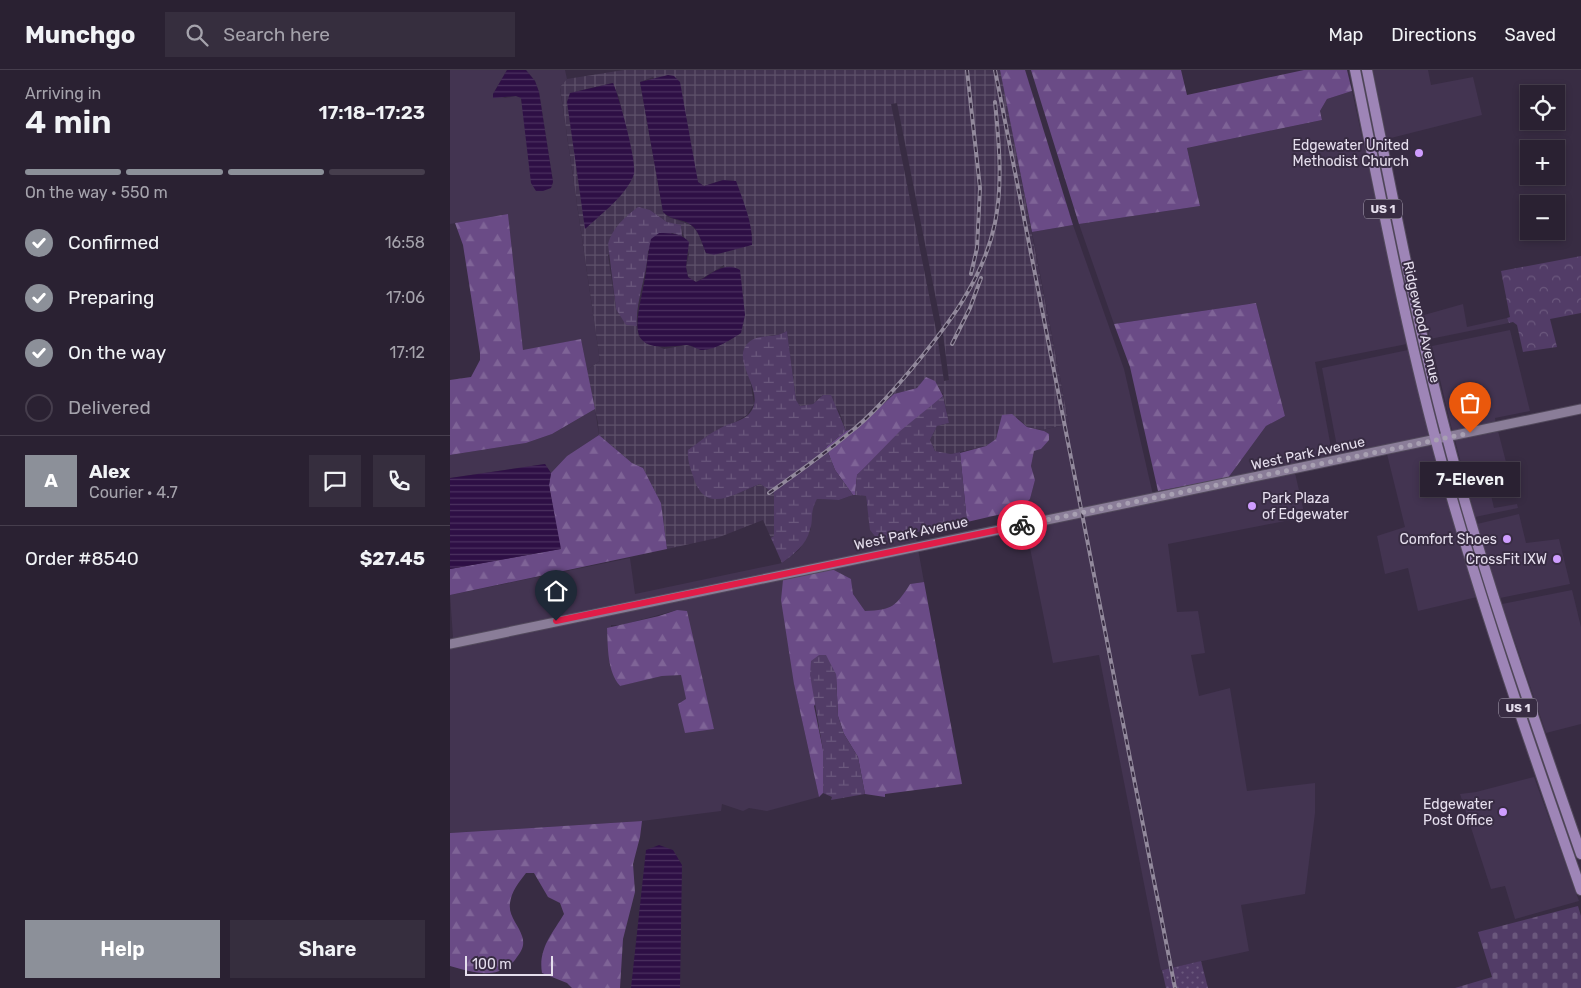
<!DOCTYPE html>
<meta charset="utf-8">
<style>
body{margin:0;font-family:Rubik,sans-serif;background:#362e3e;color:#f1f3f6;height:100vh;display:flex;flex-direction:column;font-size:19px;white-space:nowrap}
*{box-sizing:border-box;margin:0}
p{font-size:16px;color:#a5a3ac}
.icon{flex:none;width:28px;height:28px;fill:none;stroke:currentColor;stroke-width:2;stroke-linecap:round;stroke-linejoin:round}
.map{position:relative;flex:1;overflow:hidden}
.side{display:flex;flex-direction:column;background:#2a2132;width:450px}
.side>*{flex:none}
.tools{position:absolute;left:1070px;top:15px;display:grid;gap:10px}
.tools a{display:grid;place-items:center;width:45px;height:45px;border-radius:0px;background:#2a2132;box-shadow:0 2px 8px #0003,0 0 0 1px #463e4d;font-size:25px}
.scale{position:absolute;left:15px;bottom:12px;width:88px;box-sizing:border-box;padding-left:5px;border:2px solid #e5deed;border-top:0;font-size:14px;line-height:18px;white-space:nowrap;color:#e5deed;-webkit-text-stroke:4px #382c43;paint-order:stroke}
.pin{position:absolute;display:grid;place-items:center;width:42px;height:42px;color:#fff;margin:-51px -21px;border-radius:50% 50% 50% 0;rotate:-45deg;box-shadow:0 0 5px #0007}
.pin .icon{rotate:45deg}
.courier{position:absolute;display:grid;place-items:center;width:50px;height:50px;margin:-25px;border:4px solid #e11d48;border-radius:50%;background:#fff;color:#222;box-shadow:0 1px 6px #0007}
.bubble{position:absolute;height:35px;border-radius:0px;background:#2a2132;box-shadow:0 2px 8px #0003,0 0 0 1px #463e4d;font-size:16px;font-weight:600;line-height:35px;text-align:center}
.headline em{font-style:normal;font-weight:600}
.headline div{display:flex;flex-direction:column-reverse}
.headline{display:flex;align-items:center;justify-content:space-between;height:85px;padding:0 25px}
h1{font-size:32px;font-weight:600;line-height:38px}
.bar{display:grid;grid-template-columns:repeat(4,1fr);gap:8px 5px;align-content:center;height:60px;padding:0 25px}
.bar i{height:6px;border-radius:4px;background:#463e4d}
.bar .active{background:#8c9099}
.bar p{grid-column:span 4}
.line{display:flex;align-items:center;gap:12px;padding:0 25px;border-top:1px solid #463e4d}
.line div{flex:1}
.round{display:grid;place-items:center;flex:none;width:52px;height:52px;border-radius:0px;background:#362e3e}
ol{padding:0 25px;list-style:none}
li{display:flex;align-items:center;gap:15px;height:55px}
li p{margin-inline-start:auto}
li .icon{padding:5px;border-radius:50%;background:#8c9099;color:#fff;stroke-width:4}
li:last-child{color:#a5a3ac}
li i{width:28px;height:28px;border:2px solid #463e4d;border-radius:50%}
.button{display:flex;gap:10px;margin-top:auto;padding:10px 25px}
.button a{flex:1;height:58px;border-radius:0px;background:#8c9099;color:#fff;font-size:20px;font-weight:600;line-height:58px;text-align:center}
.button a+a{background:#362e3e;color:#f1f3f6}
header{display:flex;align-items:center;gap:30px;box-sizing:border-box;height:70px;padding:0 25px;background:#2a2132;border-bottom:1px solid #463e4d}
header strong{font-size:24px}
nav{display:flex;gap:28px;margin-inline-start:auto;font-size:18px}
.search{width:350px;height:45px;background:#362e3e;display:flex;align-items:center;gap:12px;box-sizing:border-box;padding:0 18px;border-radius:0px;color:#a5a3ac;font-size:19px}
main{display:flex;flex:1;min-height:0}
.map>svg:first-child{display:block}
</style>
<header>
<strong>Munchgo</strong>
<div class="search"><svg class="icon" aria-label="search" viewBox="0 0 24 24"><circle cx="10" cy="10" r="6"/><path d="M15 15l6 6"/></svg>Search here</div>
<nav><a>Map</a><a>Directions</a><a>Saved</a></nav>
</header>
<main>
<section class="side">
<div class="headline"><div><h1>4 min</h1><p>Arriving in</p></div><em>17:18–17:23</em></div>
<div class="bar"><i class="active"></i><i class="active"></i><i class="active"></i><i></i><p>On the way · 550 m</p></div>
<ol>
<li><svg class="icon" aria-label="check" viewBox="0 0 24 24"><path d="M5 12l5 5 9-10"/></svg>Confirmed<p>16:58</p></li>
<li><svg class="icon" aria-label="check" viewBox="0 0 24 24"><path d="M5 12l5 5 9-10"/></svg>Preparing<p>17:06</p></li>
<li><svg class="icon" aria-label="check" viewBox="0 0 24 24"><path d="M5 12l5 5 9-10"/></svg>On the way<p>17:12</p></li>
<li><i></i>Delivered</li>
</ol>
<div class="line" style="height:90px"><b class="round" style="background:#8c9099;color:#fff">A</b><div><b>Alex</b><p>Courier · 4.7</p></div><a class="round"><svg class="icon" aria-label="chat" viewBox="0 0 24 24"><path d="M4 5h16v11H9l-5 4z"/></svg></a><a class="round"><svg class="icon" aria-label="phone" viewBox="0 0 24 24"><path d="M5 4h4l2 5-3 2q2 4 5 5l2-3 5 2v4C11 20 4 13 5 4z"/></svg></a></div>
<div class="line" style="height:65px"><div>Order #8540</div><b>$27.45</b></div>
<div class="button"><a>Help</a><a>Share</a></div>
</section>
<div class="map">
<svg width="1131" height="918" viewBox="0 0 1131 918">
<defs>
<pattern id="industrial-grid" width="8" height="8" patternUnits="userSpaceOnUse" patternTransform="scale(1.25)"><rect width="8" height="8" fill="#433451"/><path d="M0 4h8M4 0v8" fill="none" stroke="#5e516a"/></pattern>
<pattern id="grass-dots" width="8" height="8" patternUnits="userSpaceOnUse" patternTransform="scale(1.25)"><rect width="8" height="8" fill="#523c67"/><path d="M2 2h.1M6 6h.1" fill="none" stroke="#6b587d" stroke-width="1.8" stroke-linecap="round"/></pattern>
<pattern id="forest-firs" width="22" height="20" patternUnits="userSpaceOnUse" patternTransform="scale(1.25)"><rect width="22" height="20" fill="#6a4b86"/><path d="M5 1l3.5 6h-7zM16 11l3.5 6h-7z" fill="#7f6497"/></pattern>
<pattern id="wetland-marsh" width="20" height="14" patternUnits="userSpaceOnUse" patternTransform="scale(1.25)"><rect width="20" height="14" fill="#523c67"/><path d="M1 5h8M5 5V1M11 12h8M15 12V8" fill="none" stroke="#6b587d"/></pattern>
<pattern id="cemetery-stones" width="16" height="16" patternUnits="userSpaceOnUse" patternTransform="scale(1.25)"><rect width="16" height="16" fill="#523c67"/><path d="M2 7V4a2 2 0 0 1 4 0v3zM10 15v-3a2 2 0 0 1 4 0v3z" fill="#6b587d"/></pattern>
<pattern id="park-crowns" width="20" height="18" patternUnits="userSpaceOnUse" patternTransform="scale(1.25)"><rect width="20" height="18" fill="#523c67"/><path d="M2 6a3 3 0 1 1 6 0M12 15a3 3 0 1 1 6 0" fill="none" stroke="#6b587d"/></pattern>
<pattern id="water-rules" width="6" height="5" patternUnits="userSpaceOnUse" patternTransform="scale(1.25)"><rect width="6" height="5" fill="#2e0f45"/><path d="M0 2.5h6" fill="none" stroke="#4c3260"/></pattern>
</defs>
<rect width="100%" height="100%" fill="#382c43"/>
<g fill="#433451" fill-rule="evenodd">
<polygon points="0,0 57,0 43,24 55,28 66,26 71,28 76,57 101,118 103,112 89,22 85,11 76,0 115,0 117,9 110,18 150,291 137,300 131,269 73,281 58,144 0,154"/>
<polygon points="923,0 978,0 981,15 1023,7 1032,45 937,69"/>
<polygon points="902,21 957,274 865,292 883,388 709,424 708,421 778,408 816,356 835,346 806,233 664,254 629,154 750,136 737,78 872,50 870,41 877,29"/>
<polygon points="623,155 674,299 703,425 574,451 572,437 580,429 585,410 581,396 584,381 591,379 594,361 592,360 619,354 582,162"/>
<polygon points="1013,234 1017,257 1057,248 1059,253 980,269 974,245"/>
<polygon points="1060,260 1080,341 1045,348 1046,354 1003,364 982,276"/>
<polygon points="958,280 980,369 889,387 872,298"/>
<polygon points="145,339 149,365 117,386 101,403 95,394 0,408 0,385 76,373 102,364"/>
<polygon points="1048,361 1056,392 1034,395 1044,438 1067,434 1068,438 1025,447 1005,370"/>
<polygon points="982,375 1027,527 968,541 958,498 935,504 927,466 955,457 937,384"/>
<polygon points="845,403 855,447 718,474 727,542 748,541 755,583 741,585 749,626 780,618 797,721 865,713 865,743 855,824 791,835 799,881 711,900 649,585 603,593 576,458"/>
<polygon points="403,425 416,426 417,436 428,470 465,463 467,473 0,570 3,567 0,525 180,488 185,524 332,493 349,480 361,459 361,440 367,429 389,430"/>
<polygon points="1069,444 1076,473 1109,469 1120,514 1050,528 1027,454"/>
<path d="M468 479 474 512 460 514 448 534 430 541H415L403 524 401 509 344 614 369 727 317 741 299 738 293 741 272 734 271 741 192 751 0 763V577ZM227 540 264 659 236 629 231 604 212 606 169 616 161 555H172Z"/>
<polygon points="1122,520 1131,557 1131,654 1096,663 1052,534"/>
<polygon points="1084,707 1129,831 1065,849 1055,816 1041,819 1010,724 1026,722"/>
</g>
<path fill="url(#industrial-grid)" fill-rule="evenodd" d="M174 0H550L619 354 592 360 577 357 568 348 548 358 546 369 536 376 501 384 485 381 480 370 487 356 499 353 493 323 467 318 444 324 410 356 396 361 389 341 373 325 363 334 350 336 346 330 337 261 331 264 318 266 300 309 304 334 297 345 239 379 279 427 310 414 325 423 324 466 321 468 313 450 267 468 217 479 211 433 193 398 182 393 149 365 148 353 137 300 150 291 110 17 117 9ZM203 7 244 98 248 112 254 116 273 110 286 111 302 165 256 183 248 163 241 155 218 147 213 142 190 12ZM162 13 169 27 184 102 120 23ZM447 33 493 264 499 310 494 311 487 265 441 34ZM200 140 217 152 231 156 239 184 236 197 238 207 246 212 274 195 291 263 278 271 252 280 237 275 214 279 189 267 187 256 166 239 158 185Z"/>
<polygon fill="url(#grass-dots)" points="751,891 758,918 716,918 712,900"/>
<g fill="url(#forest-firs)">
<polygon points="550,0 575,0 623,155 582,162"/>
<polygon points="581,0 731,0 737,25 854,0 897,0 902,21 877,29 870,41 872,50 737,78 750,136 629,154"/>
<polygon points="58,144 73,280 131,269 145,339 102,364 76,373 0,385 0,310 21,307 30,290 30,283 13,175 5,153"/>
<polygon points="806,233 835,346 816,356 778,408 708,421 680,297 664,254"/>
<polygon points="476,307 485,311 493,326 407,405 405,425 403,425 385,400 376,377 396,361 410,356 444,324 467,318"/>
<polygon points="562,344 577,357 594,361 599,364 599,370 591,379 584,381 581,396 585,410 580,429 569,440 517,452 510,383 536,376 546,369 552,345"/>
<polygon points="149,365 182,393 193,398 211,433 217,479 0,525 0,499 110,479 99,415 101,403 117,386"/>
<path d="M382 499 401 509 403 524 415 541C443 540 446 536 460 514L474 512 512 714 435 724V727L415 724 408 687 394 664 388 646 386 604 364 636 373 680V723L369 727 344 614 331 530 333 510Z"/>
<path d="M227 540 237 541 264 659 235 663 228 634 236 629 231 605 212 606 170 616C157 601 158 577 157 558L209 546Z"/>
<path d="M192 751 190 767 183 794 185 822 173 869 170 918H122L117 913 92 903C88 879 102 864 114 844L110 833 98 827 84 803H76C69 812 61 822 60 833 58 846 69 855 72 866 75 875 72 880 67 887 51 911 24 903 0 896V763Z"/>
</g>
<g fill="url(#wetland-marsh)">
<path d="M188 137 200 140 217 152 231 155 232 166 222 163 198 181C197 205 185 234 187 256L176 255 166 239 158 174C162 158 175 147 188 137Z"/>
<path d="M337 261 346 330 350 336 363 334 373 325H381L396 361 376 377 385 400 403 425 389 430 367 429C359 444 364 448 360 460 356 475 344 484 332 493L321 468 324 466V423L310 414C283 424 255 446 243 406 240 398 237 389 238 380 248 373 257 365 267 360 276 354 290 352 298 345 320 324 279 292 298 273 308 263 325 269 337 261Z"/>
<polygon points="493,326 499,353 487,356 480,370 485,381 501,384 510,382 517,452 428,470 420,460 416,426 405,425 407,405 450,361"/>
<polygon points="369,585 376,585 386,604 388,646 394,664 408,687 415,724 381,730 382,727 373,723 373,680 360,605 361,591"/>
</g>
<polygon fill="url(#cemetery-stones)" points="1128,836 1131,846 1131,918 1005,918 1042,907 1028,862"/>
<polygon fill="url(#park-crowns)" points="1131,186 1131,243 1100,249 1107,277 1073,282 1067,255 1063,252 1059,253 1057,248 1060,247 1051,201"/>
<g fill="url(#water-rules)">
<polygon points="57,0 76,0 85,11 89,22 103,112 101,118 93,121 86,121 81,113 71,28 66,26 43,28 43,24"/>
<path d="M218 5 224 6 230 12 248 112 254 116 273 110 286 111C293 131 303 153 302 175L264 185 256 183C252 174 249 160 241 155 232 148 221 151 213 142L190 12Z"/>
<path d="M163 13C169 26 187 92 184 104 177 125 151 144 135 159L117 32 120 23Z"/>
<path d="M209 163C221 163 231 163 239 172L236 197 238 207 246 212C261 206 273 190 290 200L295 245 291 263C280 270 267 279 253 280 247 280 241 274 235 275 179 283 184 263 193 218 197 201 197 185 201 169Z"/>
<polygon points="95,394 101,403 99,415 111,479 0,499 0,408"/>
<polygon points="209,775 223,780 232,795 230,918 181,918 196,780"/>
</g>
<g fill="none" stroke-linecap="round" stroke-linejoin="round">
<defs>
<polyline id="secondary" points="0,574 1131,339"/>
<g id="primary">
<path d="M905 0C932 133 957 266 993 397 1033 540 1082 680 1131 820"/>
<path d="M917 0C942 123 965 246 997 367 1034 508 1083 646 1131 784"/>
</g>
</defs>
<use href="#secondary" stroke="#52495c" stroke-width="11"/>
<use href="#primary" stroke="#52495c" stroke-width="12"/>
<use href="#secondary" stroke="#8a7d98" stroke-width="9"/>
<use href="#primary" stroke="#9e85b7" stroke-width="10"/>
<defs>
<g id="rail">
<polyline points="517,0 530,118 527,178 521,204"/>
<polyline points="545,0 725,918"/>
<polyline points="502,274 520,238 531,208"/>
<path d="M319 423C346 404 373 385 398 364 421 346 440 324 459 302 496 258 533 211 545 153 553 113 549 73 545 32"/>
</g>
</defs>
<use href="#rail" stroke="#92899c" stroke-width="4"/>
<use href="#rail" stroke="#382c43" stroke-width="2" stroke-dasharray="5.5" stroke-linecap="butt"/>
</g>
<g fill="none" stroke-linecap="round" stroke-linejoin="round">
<polyline stroke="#a8a0b2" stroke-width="5" stroke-dasharray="0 9" points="572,455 1020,363"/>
<polyline stroke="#e11d48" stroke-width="6" points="106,551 572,455"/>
</g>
<g fill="#cf9dff" stroke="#382c43" stroke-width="2">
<circle cx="969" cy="83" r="5"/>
<circle cx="802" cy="436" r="5"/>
<circle cx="1057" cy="469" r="5"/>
<circle cx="1107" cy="489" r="5"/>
<circle cx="1053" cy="742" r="5"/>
</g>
<g text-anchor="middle" stroke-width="4" stroke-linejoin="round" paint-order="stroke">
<g fill="#382c43" stroke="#b1a9ba" stroke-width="1">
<rect x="914" y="129.5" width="38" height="19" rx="4"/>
<rect x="1049" y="628.5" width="38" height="19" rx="4"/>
</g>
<g font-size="12" font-weight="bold" fill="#e5deed">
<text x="933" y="143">US 1</text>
<text x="1068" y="642">US 1</text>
</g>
<g font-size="14" fill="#e5deed" stroke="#382c43" text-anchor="end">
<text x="959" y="80">Edgewater United<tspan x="959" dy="16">Methodist Church</tspan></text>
<text x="812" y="433" text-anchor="start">Park Plaza<tspan x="812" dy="16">of Edgewater</tspan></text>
<text x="1047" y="474">Comfort Shoes</text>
<text x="1097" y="494">CrossFit IXW</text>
<text x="1043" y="739">Edgewater<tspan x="1043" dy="16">Post Office</tspan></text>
</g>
<g font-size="14" fill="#e5deed" stroke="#382c43">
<text transform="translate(972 252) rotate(77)" y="5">Ridgewood Avenue</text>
<text transform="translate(858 383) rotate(-12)" y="5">West Park Avenue</text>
<text transform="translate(461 463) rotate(-12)" y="5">West Park Avenue</text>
</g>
</g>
</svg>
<div class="tools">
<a><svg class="icon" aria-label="locate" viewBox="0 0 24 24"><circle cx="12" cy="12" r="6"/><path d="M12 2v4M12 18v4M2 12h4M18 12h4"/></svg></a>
<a>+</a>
<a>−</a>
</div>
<div class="scale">100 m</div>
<div class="pin" style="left:1020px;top:363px;background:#ea580c"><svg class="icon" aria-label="bag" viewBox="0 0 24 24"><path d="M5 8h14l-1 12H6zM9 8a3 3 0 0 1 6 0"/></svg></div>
<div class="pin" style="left:106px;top:551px;background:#1f2937"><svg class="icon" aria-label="home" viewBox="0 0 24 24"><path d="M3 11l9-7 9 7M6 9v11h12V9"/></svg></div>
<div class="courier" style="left:572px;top:455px"><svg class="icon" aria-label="bike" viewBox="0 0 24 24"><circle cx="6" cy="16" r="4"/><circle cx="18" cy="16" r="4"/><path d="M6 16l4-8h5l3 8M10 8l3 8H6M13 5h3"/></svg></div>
<div class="bubble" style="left:970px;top:392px;width:100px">7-Eleven</div>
</div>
</main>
